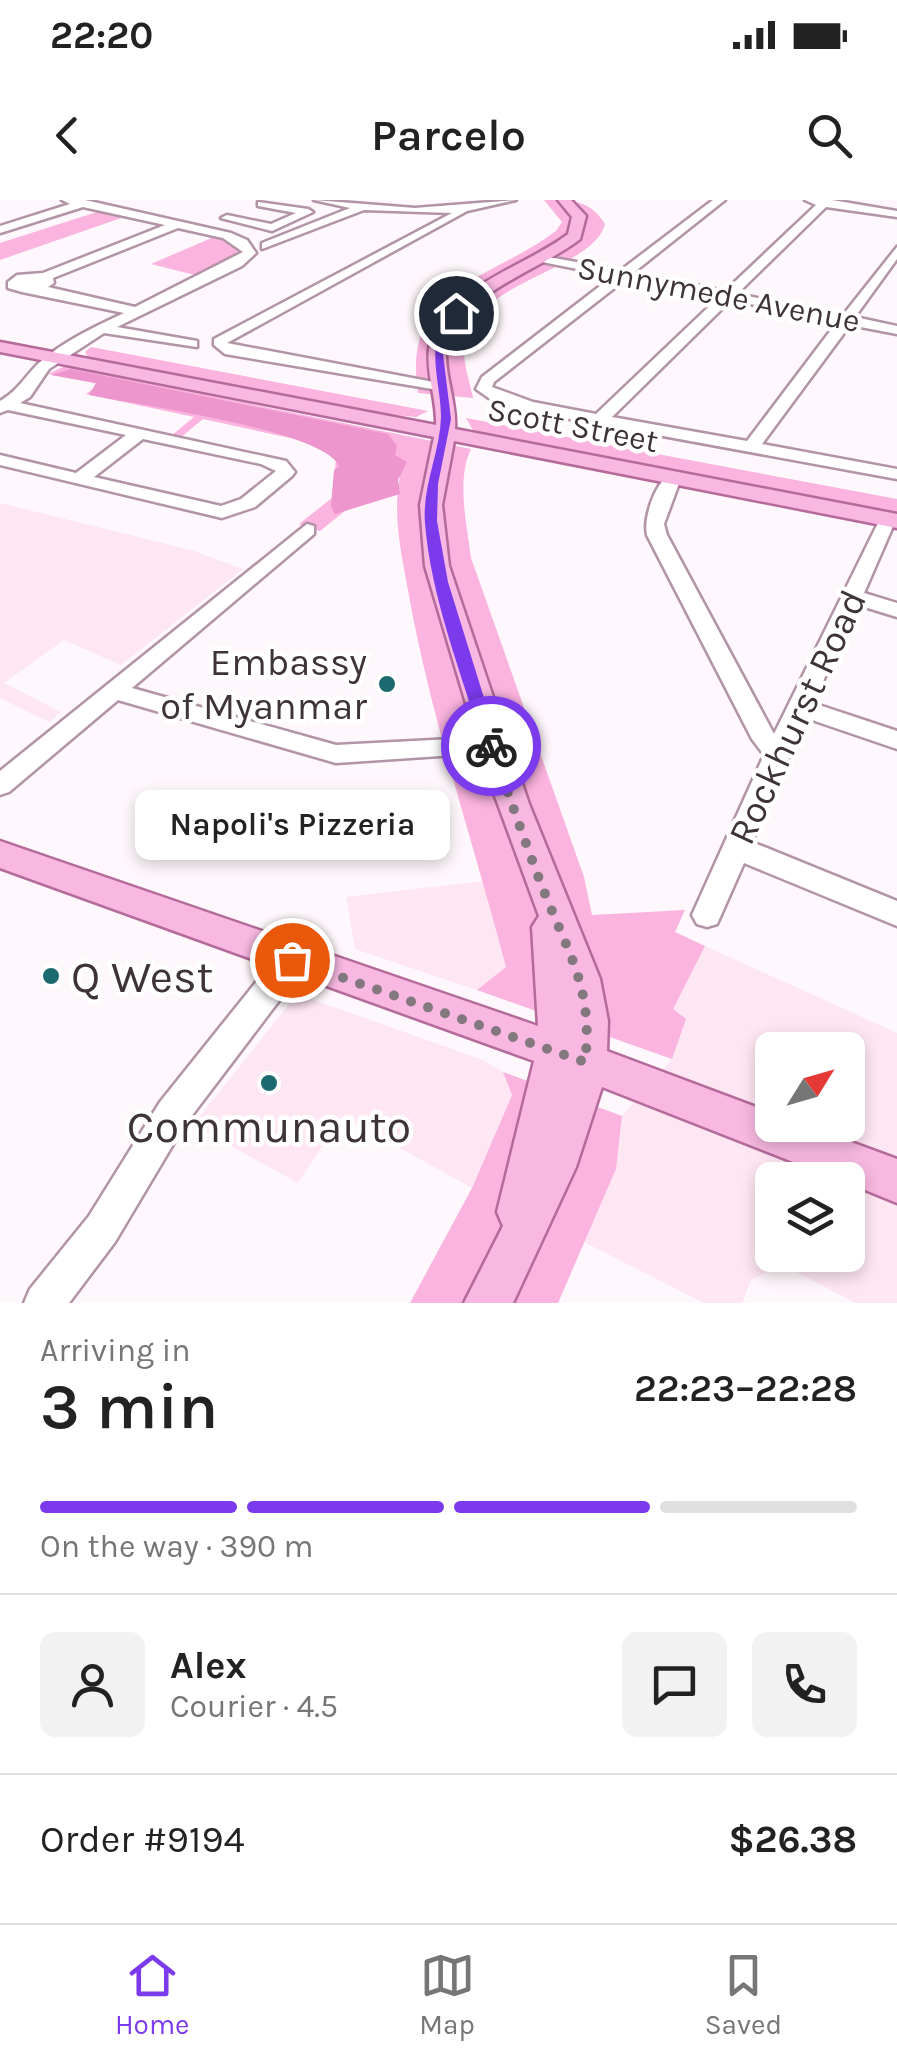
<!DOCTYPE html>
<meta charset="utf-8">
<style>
body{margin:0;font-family:Karla,sans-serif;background:#f2f2f2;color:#222;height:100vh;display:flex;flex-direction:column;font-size:38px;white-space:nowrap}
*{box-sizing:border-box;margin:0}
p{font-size:32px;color:#767676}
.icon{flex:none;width:55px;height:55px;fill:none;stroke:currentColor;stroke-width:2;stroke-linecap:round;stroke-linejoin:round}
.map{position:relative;height:1103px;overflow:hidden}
.drawer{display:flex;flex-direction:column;background:#fff;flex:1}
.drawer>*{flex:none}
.needle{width:65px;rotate:53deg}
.buttons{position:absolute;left:755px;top:832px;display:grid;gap:20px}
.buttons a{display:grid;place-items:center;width:110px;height:110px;border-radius:15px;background:#fff;box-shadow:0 5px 15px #0003;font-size:50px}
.pin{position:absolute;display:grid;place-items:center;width:85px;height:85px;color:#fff;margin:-42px;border:5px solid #fff;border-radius:50%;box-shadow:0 2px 10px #0007}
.courier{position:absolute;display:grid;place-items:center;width:100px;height:100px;margin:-50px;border:8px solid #7c3aed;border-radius:50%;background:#fff;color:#222;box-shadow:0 2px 12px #0007}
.bubble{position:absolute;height:70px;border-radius:15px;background:#fff;box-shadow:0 5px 15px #0003;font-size:32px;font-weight:600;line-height:70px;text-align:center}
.headline em{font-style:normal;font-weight:600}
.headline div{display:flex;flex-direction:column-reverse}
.headline{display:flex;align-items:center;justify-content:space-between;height:170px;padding:0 40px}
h1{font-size:65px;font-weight:600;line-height:75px}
.bar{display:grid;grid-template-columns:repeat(4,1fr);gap:15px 10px;align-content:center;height:120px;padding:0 40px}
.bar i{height:12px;border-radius:8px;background:#e0e0e0}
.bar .selected{background:#7c3aed}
.bar p{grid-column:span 4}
.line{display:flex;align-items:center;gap:25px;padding:0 40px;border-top:2px solid #e0e0e0}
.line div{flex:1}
.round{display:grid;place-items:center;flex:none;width:105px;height:105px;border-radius:15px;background:#f2f2f2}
.status{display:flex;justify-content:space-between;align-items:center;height:70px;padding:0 50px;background:#fff;direction:ltr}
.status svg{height:28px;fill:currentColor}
header{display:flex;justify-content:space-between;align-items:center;height:130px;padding:0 40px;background:#fff;font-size:45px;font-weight:600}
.tabs{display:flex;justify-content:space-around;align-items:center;height:140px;border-top:2px solid #e0e0e0;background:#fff;font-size:28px;color:#767676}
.tabs a{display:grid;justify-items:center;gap:5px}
.tabs .selected{color:#7c3aed}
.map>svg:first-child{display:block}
</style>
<div class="status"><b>22:20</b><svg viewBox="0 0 49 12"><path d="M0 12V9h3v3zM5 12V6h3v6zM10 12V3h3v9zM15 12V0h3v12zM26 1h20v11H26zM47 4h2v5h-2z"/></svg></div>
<header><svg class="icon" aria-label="back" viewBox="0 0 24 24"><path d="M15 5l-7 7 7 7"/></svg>Parcelo<svg class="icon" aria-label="search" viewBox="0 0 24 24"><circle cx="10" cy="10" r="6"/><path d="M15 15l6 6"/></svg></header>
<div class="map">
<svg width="897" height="1103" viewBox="0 0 897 1103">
<rect width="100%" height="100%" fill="#fef7fb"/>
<g fill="#fee6f3" fill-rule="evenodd">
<polygon points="0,303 191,350 243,369 121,465 64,440 4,483 61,512 49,522 0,498"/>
<polygon points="484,681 506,767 477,790 355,749 346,697"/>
<path d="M705 746 897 833V1103H855L783 1065 751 1080 742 1103H704L584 1042 616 969 622 916 672 859V809ZM772 850H848V925H772ZM772 980H848V1055H772Z"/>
<polygon points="297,794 483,860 503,872 512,895 472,988 342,916 298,983 193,925"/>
</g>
<g fill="#fbb3df">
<path d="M544 0C572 0 590 0 605 24 593 72 464 82 464 151 464 166 470 183 473 198L418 193C402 86 488 82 556 31L562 22Z"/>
<polygon points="100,11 124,17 0,60 0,43"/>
<polygon points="214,37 232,44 240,55 199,76 151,64"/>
<polygon points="91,147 428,211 416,217 375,213 88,157 85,152"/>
<path d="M65 166 471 249C456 280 467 325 471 358L584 677 592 715 685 710 675 732 705 746 673 809 686 819 672 859 477 790 506 767C474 644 432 522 409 396 402 355 392 317 400 276L386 278 320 331 299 324 332 298 336 259 313 243 203 219 180 238 171 236 194 217 86 194 99 184 48 174Z"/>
<polygon points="466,218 897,299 897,315 474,232"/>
<polygon points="503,872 622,916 616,969 558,1103 410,1103 472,988 512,895"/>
</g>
<path fill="#ed95cd" d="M71 169 388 234 397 246 395 255 407 262 398 280 400 294 335 314 331 306 334 270 339 266C324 230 133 204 89 195L96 183 51 175Z"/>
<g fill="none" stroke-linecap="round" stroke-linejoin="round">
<defs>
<g id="minor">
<path d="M62 0H85L231 33 247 40 256 53 242 66 117 127 197 141V147L104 133 49 169 30 197 20 203 286 261 295 272 292 276 255 307 222 318 0 265V255L76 273 126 235 8 210 0 213V201C19 190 25 176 40 162 64 141 96 126 124 113L22 92 8 88V82L17 75 43 73 165 25 83 7 0 33V26L70 4ZM178 28 223 38 243 52 135 107 48 87 54 83 53 78ZM143 239 261 264 276 271 241 299 221 306 94 277Z"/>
<polygon points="314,0 415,8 516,0 467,11 227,143 444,184 450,186 450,192 225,154 214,145 214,139 452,13 364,10 262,49 262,43 350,8"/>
<path d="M713 0H725L633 73 725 91 816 5 805 0H832L897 11V17L826 7 737 94 843 115 897 47V59L855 117 897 126V134L850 125 762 244 897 269V279L532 212 493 201 476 189 482 177 613 76 537 61V55L621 70ZM626 79 718 98 596 214 533 202 492 187 494 182ZM731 100 837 122 747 241 612 217Z"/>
<polygon points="258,2 308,9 313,12 272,31 221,18 227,15 271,24 296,13 258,6"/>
<path d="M672 273 681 278 664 324 667 335 774 534 880 319 889 313 897 317 864 393 897 403V417L858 405 813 503 897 531V549L806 518 752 642 897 701V726L744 663 717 724 707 727 697 724 692 715 764 555 752 539 647 335C643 318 656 280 672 273Z"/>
<polygon points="307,324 314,326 314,334 132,488 336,545 491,537 503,546 500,552 336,563 118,500 9,592 0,595 0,571"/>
<polygon points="292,747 303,751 307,760 303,769 184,926 115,1042 69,1103 24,1103 30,1089 89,1016 160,902 281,751"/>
</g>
<path id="major" d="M558 0H571L586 16 580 39C543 69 449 98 446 151 445 178 457 203 455 229L897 314V328L454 241 442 305 449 366 529 604 600 779 608 821 607 851 772 913V925H805L897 959V1003L848 983V980H839L602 887 576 967 513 1103H464L503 1026 497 1012 534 861 0 668V641L538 826 532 727 539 716 488 577 425 366 420 305 434 237 0 152V142L436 225C437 200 426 174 429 149 437 90 528 66 568 34L572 17Z"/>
</defs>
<use href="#minor" stroke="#b294a6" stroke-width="5"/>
<use href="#major" stroke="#b46a9a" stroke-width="5"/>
<use href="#minor" fill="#fff" fill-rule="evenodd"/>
<use href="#major" fill="#f8b8e1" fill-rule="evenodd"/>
</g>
<path fill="#7c3aed" d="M456 110 461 113 442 146 451 219 438 284 437 321 448 382 499 546 491 552 483 546C462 474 431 399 425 323 422 286 440 253 441 217 441 179 421 139 456 110Z"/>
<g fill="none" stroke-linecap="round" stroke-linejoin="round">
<path stroke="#82787e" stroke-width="10" stroke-dasharray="0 18" d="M292 760 585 862C593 793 572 760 547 699 527 649 510 597 491 546"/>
</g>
<g fill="#1d6970" stroke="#fff" stroke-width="4">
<circle cx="387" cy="484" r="10"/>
<circle cx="51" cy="776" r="10"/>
<circle cx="269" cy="883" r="10"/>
</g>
<g text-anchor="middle" stroke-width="9" stroke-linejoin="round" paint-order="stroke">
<g font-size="32" fill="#3f333a" stroke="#fff">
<text transform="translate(719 94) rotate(11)" y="11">Sunnymede Avenue</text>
<text transform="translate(573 225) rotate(11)" y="11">Scott Street</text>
</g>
<g font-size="38" fill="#3f333a" stroke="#fff" text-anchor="end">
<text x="367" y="475">Embassy<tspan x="367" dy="44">of Myanmar</tspan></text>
</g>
<g font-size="38" fill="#3f333a" stroke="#fff">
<text transform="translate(797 517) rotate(-65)" y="13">Rockhurst Road</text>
</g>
<g font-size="45" fill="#3f333a" stroke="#fff" text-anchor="start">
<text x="71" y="792">Q West</text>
<text x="269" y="942" text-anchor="middle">Communauto</text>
</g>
</g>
</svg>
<div class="buttons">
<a><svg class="needle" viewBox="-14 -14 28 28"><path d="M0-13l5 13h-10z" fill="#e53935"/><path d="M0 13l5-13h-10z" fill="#767676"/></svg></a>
<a><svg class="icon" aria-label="layers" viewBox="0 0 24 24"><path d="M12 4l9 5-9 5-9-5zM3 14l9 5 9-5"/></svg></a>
</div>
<div class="pin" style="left:292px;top:760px;background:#ea580c"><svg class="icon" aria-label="bag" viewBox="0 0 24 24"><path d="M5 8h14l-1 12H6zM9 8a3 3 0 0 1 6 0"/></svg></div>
<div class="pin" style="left:456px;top:113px;background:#1f2937"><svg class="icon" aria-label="home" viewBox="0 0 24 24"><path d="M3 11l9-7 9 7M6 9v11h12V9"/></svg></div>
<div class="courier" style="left:491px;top:546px"><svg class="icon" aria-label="bike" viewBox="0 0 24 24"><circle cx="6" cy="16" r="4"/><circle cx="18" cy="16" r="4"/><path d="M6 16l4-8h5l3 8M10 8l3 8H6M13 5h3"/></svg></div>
<div class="bubble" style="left:135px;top:590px;width:315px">Napoli's Pizzeria</div>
</div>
<section class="drawer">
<div class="headline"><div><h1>3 min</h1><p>Arriving in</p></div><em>22:23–22:28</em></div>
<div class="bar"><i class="selected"></i><i class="selected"></i><i class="selected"></i><i></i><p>On the way · 390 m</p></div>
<div class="line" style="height:180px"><a class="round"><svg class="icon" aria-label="person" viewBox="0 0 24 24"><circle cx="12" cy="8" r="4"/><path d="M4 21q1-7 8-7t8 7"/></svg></a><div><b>Alex</b><p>Courier · 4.5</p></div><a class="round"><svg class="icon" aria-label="chat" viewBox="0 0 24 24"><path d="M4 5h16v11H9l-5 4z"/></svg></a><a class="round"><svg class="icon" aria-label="phone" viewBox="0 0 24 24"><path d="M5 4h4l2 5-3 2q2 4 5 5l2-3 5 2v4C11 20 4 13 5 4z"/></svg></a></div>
<div class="line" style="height:130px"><div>Order #9194</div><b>$26.38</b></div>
</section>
<nav class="tabs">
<a class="selected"><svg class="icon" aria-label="home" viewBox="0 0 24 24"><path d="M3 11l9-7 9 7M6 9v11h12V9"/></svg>Home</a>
<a><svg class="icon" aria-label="map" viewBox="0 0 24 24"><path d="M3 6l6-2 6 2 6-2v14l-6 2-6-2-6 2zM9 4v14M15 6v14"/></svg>Map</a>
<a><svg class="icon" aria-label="saved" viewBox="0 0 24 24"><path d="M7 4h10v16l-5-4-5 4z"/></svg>Saved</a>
</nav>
